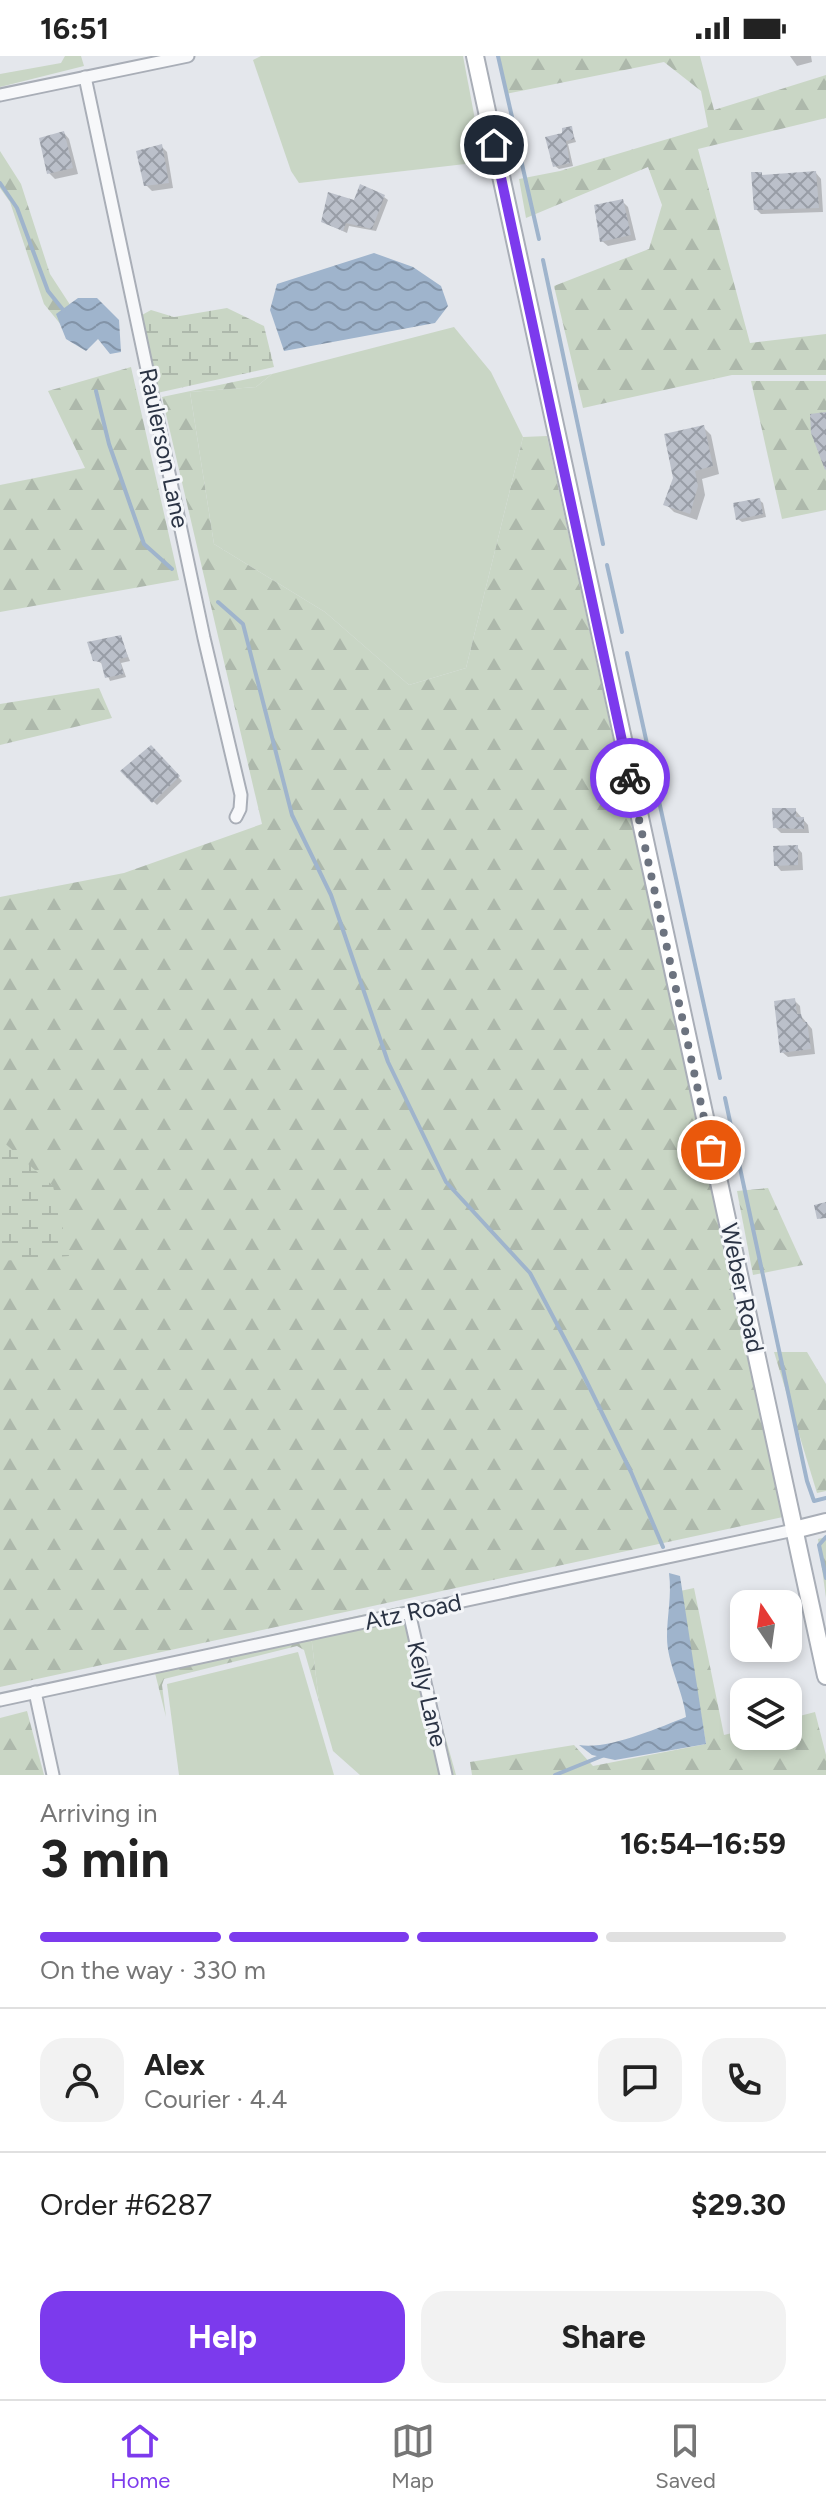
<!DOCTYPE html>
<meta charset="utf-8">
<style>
body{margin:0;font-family:Figtree,sans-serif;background:#f2f2f2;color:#222;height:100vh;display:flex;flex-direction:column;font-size:30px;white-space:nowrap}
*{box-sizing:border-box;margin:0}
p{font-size:26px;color:#767676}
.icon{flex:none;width:44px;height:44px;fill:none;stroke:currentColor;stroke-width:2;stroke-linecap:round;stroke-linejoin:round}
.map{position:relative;height:1719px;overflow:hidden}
.side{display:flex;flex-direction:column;background:#fff;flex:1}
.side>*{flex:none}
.needle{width:52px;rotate:347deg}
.tools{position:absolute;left:730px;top:1534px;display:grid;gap:16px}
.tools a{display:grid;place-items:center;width:72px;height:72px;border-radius:16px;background:#fff;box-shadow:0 4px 12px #0003;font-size:40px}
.pin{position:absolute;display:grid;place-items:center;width:68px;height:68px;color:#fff;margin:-34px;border:4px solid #fff;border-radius:50%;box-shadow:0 2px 8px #0007}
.courier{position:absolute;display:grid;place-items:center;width:80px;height:80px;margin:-40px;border:6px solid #7c3aed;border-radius:50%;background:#fff;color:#222;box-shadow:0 2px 10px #0007}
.overview em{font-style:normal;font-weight:700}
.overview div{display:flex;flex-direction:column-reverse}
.overview{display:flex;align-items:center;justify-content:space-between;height:136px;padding:0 40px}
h1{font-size:52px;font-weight:700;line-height:60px}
.bar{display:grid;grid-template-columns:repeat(4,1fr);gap:12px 8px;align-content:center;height:96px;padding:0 40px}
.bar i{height:10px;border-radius:6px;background:#e0e0e0}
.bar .on{background:#7c3aed}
.bar p{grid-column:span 4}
.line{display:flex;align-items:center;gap:20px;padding:0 40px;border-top:2px solid #e0e0e0}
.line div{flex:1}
.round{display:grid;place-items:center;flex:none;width:84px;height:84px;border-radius:24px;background:#f2f2f2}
.action{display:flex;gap:16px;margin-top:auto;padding:16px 40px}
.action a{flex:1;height:92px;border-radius:24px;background:#7c3aed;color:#fff;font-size:32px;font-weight:700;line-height:92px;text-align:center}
.action a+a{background:#f2f2f2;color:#222}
.status{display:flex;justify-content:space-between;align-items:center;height:56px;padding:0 40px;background:#fff;direction:ltr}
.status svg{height:22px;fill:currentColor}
.tab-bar{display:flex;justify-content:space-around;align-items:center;height:112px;border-top:2px solid #e0e0e0;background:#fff;font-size:22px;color:#767676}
.tab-bar a{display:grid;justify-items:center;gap:4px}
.tab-bar .on{color:#7c3aed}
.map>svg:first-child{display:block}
</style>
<div class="status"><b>16:51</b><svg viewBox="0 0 49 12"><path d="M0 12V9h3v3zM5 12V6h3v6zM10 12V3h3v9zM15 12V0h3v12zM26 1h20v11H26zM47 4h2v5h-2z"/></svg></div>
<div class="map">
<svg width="826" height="1719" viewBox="0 0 826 1719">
<defs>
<pattern id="forest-firs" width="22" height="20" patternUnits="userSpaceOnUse" patternTransform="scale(2)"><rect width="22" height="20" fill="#c9d6c5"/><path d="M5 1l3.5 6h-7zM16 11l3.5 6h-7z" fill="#adb8ab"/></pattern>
<pattern id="wetland-marsh" width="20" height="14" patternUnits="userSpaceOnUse" patternTransform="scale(2)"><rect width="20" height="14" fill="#c9d6c5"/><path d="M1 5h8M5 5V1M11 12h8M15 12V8" fill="none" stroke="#adb8ab"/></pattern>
<pattern id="water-waves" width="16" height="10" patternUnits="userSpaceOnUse" patternTransform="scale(2)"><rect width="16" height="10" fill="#9fb4cc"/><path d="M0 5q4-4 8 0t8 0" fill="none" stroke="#8293a7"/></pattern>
<pattern id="building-cross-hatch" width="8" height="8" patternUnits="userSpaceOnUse" patternTransform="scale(2)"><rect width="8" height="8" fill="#bbc0ca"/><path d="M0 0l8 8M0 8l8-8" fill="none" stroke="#989da6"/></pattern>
</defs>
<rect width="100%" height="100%" fill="#e4e7ec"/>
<g fill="#c9d6c5">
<polygon points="65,0 81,0 84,10 0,31 0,18 61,7"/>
<polygon points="261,0 463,0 483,106 299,127 291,115 253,4"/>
<polygon points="454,271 491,316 523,381 466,612 409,629 325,556 214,488 190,336 256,331 272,318"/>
<polygon points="408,1549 456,1719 360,1719 333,1695 319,1646 310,1570"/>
<polygon points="298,1596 334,1719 179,1719 167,1628"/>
</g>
<g fill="url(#forest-firs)">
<polygon points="498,0 700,0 714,54 826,19 826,62 698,93 750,287 826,278 826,319 732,319 583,352 554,230 649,193 662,149 648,111 526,162 519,123 560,115 708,71 701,35 664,6 506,38"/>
<polygon points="0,95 21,128 50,218 78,261 66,275 44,248 10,146 0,132"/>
<polygon points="131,311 179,524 0,556 0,429 85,412 48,335"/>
<polygon points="272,318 256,331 190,336 214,488 325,556 409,629 466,612 523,381 547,380 783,1461 0,1631 0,841 124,817 262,768 162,341"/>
<polygon points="751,325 826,325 826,454 782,463"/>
<polygon points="99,632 112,662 0,689 0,648"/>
<polygon points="768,1132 803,1209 753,1219 737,1135"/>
<polygon points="774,1296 807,1296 826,1328 826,1435 817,1437"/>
<polygon points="826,1481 826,1542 818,1483"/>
<polygon points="694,1532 724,1679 744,1674 744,1680 788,1680 788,1663 815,1656 826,1699 826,1719 472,1719 470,1706 574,1689 593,1710 706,1688 680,1535"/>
<polygon points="310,1570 319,1646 304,1594 297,1590 164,1623 162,1629 166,1661 152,1605"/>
<polygon points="27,1655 44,1719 0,1719 0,1662"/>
</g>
<g fill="url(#wetland-marsh)">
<polygon points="227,252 264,270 274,311 157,337 140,263 142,259 151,254 174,261"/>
<polygon points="0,1083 53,1130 69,1200 0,1205"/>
</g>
<g fill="url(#water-waves)">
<polygon points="374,197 413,211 441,230 448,250 435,267 284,295 270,254 277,228"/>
<polygon points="78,242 97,242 119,264 121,296 110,298 98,283 86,295 66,283 56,258"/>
<path d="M669 1517 680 1520 706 1688 615 1704 592 1699 579 1689C608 1694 658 1672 686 1661 683 1634 667 1608 667 1581 667 1559 672 1540 669 1517Z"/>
</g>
<g fill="#0003">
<polygon points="790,0 811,0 812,6 797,10"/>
<polygon points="571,72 576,86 568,88 573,110 559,113 555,110 565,79"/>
<polygon points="64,77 69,83 78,118 55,123 49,117"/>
<polygon points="161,90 167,96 173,132 152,135 146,129"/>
<polygon points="816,117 821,123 823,156 761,158 756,153 761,118 765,121"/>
<polygon points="384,141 388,144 376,175 349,170 347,177 323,166 355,146"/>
<polygon points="622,145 628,151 636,184 608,190 602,185"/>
<polygon points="703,371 711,379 719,418 702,423 705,439 697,464 674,456 666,448"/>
<polygon points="759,444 763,447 766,461 742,466 738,463"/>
<polygon points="120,581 130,605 121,607 126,621 110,625 103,608 95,604"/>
<polygon points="151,691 182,725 157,749 123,716"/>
<polygon points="795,754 808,769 809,777 781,777 775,771"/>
<polygon points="797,791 802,797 803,814 781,815 776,809"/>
<polygon points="794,944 800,950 801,960 812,973 815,998 788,1001 782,996"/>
</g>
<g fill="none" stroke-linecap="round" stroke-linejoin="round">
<g stroke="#9fb4cc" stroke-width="4">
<polyline points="498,0 515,74"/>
<polyline points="519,95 539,183"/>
<polyline points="0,127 17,152 48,235 64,255"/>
<polyline points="543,204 603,488"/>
<polyline points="96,335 109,388 144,488 172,513"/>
<polyline points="607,509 622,576"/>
<polyline points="218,546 243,568 292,759 331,839 388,1006 446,1126 530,1217 579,1310 631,1416 663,1491"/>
<polyline points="627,597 649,697"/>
<polyline points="653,718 720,1022"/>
<polyline points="725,1042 807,1425 814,1445 826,1442"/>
<polyline points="826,1481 819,1489 826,1522"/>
<polyline points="555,1719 602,1700"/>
</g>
</g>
<g fill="url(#building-cross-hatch)">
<polygon points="572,70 574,83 566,85 570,107 553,111 545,81 562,77 562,72"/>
<polygon points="64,75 73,112 47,118 39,82"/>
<polygon points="162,88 169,127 144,130 136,95"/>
<polygon points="816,115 819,152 754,154 751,116 762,116 762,119"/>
<polygon points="360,128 385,139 372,173 346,167 343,175 321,166 328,136 354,144"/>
<polygon points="623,143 631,179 600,186 594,149"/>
<polygon points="826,356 826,413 825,414 811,377 810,358"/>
<polygon points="704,369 713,410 695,415 698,430 690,458 663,449 673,422 664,378"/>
<polygon points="760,442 763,458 736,464 733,447"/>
<polygon points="121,579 128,601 119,603 124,618 105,622 101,606 93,605 87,586"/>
<polygon points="151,689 180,720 152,747 120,715"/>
<polygon points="772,752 796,752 796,761 804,761 804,773 773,772"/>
<polygon points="798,789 798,809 774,810 773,790"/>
<polygon points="795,942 797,958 801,958 803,966 807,966 811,993 780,997 774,945"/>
<polygon points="826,1146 826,1162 817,1163 814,1149"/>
</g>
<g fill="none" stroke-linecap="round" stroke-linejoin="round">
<defs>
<g id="street">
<polyline points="85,21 204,582 241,739 240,753 236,761"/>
<polyline points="0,39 188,0"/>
<polyline points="409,1556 446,1719"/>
<polyline points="35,1636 53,1719"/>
<polyline points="0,1644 794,1474"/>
</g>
<g id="secondary">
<polyline points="475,0 826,1620"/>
<polyline points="794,1474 826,1466"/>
</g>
</defs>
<use href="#street" stroke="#a9aeb7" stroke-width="15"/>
<use href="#secondary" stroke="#a9aeb7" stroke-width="20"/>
<use href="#street" stroke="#f7f8fa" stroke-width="11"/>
<use href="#secondary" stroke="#fff" stroke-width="16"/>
</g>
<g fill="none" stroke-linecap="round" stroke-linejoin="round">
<polyline stroke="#6c737f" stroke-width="8" stroke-dasharray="0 14.4" points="630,722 711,1094"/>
<polyline stroke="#7c3aed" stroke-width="10" points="494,89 630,722"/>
</g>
<g text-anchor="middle" stroke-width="6" stroke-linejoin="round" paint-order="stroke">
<g font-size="24" fill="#2b3445" stroke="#f4f6f9">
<text transform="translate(164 392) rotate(78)" y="8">Raulerson Lane</text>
<text transform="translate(742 1232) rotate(78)" y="8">Weber Road</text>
<text transform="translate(413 1556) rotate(-12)" y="8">Atz Road</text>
<text transform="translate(427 1638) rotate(77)" y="8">Kelly Lane</text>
</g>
</g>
</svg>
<div class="tools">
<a><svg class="needle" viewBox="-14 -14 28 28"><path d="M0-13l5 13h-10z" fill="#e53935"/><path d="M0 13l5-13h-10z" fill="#767676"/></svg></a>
<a><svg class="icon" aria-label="layers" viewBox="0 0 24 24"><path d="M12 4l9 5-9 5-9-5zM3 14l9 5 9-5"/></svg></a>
</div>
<div class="pin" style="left:711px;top:1094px;background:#ea580c"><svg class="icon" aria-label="bag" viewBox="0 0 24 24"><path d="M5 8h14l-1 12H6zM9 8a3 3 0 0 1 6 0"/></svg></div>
<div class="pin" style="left:494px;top:89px;background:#1f2937"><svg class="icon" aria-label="home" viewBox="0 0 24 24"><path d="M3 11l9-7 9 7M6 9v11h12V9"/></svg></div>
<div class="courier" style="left:630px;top:722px"><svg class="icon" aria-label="bike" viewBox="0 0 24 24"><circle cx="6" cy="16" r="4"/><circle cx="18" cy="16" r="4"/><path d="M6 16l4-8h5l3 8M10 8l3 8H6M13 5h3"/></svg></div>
</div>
<section class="side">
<div class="overview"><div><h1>3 min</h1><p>Arriving in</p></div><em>16:54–16:59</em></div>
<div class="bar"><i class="on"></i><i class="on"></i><i class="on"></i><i></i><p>On the way · 330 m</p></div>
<div class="line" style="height:144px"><a class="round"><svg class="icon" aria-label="person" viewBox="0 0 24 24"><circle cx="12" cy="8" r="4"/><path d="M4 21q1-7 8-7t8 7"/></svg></a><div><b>Alex</b><p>Courier · 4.4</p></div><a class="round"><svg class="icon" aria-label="chat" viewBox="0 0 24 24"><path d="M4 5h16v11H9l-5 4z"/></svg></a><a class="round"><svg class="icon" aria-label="phone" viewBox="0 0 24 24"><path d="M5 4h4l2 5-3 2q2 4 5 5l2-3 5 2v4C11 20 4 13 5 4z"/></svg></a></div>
<div class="line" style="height:104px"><div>Order #6287</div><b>$29.30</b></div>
<div class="action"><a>Help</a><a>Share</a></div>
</section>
<nav class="tab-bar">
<a class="on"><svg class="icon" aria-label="home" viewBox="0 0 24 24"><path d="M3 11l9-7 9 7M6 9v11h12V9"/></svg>Home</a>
<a><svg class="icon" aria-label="map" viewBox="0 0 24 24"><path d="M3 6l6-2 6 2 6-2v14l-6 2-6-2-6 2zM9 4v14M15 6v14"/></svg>Map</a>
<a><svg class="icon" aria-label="saved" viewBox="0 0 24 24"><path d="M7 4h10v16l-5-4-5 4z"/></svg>Saved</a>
</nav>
